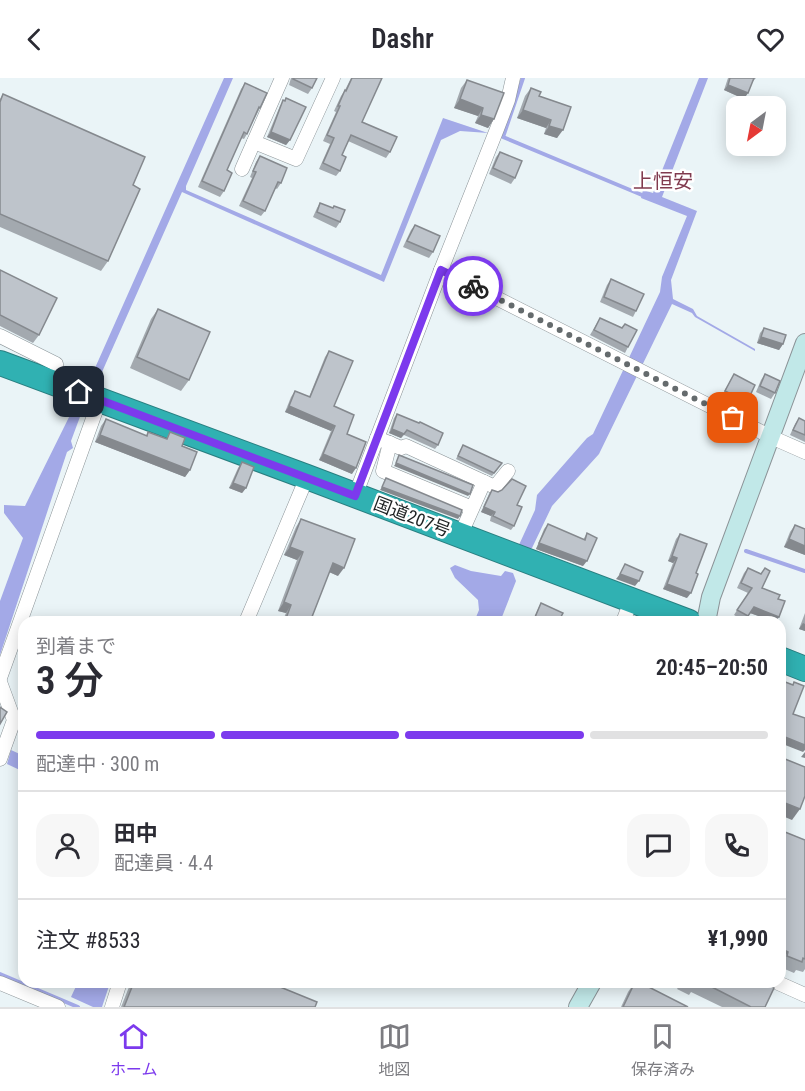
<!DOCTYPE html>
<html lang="ja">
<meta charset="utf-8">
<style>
body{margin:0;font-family:"Roboto Condensed","Noto Sans JP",sans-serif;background:#f7f7f7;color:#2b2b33;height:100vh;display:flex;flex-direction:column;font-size:22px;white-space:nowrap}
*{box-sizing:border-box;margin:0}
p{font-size:20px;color:#7c7c81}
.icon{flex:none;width:33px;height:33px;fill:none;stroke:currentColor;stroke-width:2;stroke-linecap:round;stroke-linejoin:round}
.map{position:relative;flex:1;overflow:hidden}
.details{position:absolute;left:18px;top:538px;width:768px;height:372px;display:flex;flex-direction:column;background:#fff;border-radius:18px;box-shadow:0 3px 15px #0003}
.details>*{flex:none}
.needle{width:39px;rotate:212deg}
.fabs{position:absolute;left:726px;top:18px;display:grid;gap:12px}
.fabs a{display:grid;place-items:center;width:60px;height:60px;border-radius:12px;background:#fff;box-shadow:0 3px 15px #0003;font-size:30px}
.pin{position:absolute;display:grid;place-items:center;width:51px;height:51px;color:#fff;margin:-26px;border-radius:12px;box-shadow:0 3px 9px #0006}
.courier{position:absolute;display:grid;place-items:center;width:60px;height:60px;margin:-30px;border:4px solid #7c3aed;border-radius:50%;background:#fff;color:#222;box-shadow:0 2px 8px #0007}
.head em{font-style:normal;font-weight:600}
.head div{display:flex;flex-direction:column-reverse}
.head{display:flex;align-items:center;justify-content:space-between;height:102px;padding:0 18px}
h1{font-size:39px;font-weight:600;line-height:45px}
.bar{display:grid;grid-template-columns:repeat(4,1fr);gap:9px 6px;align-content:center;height:72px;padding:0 18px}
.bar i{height:8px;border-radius:4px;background:#e1e1e2}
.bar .selected{background:#7c3aed}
.bar p{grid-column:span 4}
.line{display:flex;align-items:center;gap:15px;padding:0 18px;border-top:2px solid #e1e1e2}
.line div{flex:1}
.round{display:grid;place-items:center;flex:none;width:63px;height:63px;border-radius:18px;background:#f7f7f7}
header{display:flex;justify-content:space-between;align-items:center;height:78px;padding:0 18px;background:#fff;font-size:27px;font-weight:600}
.menu{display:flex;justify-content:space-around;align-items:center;height:84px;border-top:2px solid #e1e1e2;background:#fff;font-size:16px;color:#7c7c81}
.menu a{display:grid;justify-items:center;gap:3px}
.menu .selected{color:#7c3aed}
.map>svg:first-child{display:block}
</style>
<header><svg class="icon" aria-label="back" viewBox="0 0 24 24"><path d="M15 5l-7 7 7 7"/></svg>Dashr<svg class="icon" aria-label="heart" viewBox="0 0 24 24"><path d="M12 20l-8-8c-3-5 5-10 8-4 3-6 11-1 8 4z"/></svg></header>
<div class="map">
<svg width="805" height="929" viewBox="0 0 805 929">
<rect width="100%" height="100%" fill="#eaf4f7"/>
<g fill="#a3a9e7">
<polygon points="224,0 233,0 186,108 186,112 381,197 443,40 488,55 460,53 441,62 384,204 182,114 102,294 100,295 96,293 95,290"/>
<polygon points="699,0 708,0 662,119 697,133 671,202 673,221 693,231 697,238 755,271 755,273 695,239 692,235 672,226 599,376 552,428 532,470 528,472 518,469 535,432 537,417 587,360 593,356 660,214 662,199 687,138 641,120 643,112 653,115"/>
<polygon points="76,325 84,328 71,363 73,370 67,374 0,577 0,523 23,460 4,435 4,427 25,428"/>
<polygon points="455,487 471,493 501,498 505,493 513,495 516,503 500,544 474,544 479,532 478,522 455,500 450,490"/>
<polygon points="11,672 24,678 24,694 7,686"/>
<polygon points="78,904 110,905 102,929 93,929 71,919"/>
</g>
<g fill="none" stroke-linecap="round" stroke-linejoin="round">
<g stroke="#a3a9e7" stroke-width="4">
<polyline points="523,0 503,59 642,117"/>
<polyline points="746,473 805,493"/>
<polyline points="0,896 78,929"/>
</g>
<defs>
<g id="street">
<polyline points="254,64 296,81 333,0"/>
<polyline points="242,91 282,0"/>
<polyline points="441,192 771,359 805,374"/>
<polyline points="0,258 56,286 59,306"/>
<polyline points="377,360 401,370 406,368 495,409 508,393"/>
<polyline points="390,365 383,393 472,430"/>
<polyline points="355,418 441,192 497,51 508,22 513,0"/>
<polyline points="460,458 484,404"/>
<polyline points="246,544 307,399"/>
<polyline points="623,544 631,523"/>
<polyline points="0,600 100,321"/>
<polyline points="0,604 14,642 0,681"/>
<polyline points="776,904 805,917"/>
<polyline points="0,905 58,929"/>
<polyline points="112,929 120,904"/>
</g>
<g id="secondary">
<polyline points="706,544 711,519 805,265"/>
<polyline points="578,929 592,904"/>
</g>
<g id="highway">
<polyline points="0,285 307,399 689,544"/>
<polyline points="780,581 805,591"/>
</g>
</defs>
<use href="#street" stroke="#8b9397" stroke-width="15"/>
<use href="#secondary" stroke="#8b9397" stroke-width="20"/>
<use href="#highway" stroke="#297f80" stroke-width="26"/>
<use href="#street" stroke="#fff" stroke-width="14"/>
<use href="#secondary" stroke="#c1e8e8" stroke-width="18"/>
<use href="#highway" stroke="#30b1b2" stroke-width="24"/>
</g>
<g fill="#a3a9af">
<polygon points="291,0 317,0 312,10 308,16 289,7"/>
<polygon points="351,0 382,0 362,44 390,74 386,80 348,63 342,77 340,93 336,98 319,91 330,66 323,63 336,34 334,33 341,18 345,12"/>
<polygon points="728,0 756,0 752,4 744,21 724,12"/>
<polygon points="467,2 494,41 488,50 475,45 478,38 454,30 461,10"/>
<polygon points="245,5 260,30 247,56 244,61 241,60 227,92 224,113 220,119 198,109 241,11"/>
<polygon points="531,10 539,18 571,29 557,60 544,56 546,50 517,40 525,18"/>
<polygon points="3,16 108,183 101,193 0,149 0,21"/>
<polygon points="286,20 290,62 286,67 267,59 280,28"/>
<polygon points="500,74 515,100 511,106 489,96 496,79"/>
<polygon points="260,78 281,105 277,111 275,110 265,133 261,138 239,128 252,100 250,99 256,84"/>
<polygon points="320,125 333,130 334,128 340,144 336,150 313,139 317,130"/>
<polygon points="415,147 433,174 429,180 403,169 411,152"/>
<polygon points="0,192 39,257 33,265 0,248"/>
<polygon points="611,201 636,233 633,239 600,224 607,207"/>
<polygon points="158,231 189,302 181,313 130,290 151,241"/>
<polygon points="600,240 622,250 625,246 628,269 625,275 590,257"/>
<polygon points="764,250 783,266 779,272 757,265 760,255"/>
<polygon points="329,273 334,328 347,356 352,396 319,382 331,353 285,334 291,319 295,313 309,319 325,279"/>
<polygon points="734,296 747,324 743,330 721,319"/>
<polygon points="765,296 775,315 771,321 756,314 761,302"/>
<polygon points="397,336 419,345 438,367 435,371 404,357 401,360 389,355 394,340"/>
<polygon points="799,340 805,343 805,364 790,357 795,346"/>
<polygon points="106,341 146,358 148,354 166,361 170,354 190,392 185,399 95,364 101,348"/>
<polygon points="463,367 502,385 492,398 456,381"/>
<polygon points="242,384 246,410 242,415 229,410 238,390"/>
<polygon points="492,412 498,414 502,412 517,427 514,448 511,452 490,443 491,438 481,434 489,416"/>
<polygon points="301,441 338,498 329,494 310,544 282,544 286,535 278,533 297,482 284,477 296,449"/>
<polygon points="548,446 583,462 587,455 583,488 536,471 544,451"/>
<polygon points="795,447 805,451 805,450 805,477 784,469 790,454"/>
<polygon points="680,456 687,520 663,511 673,485 668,483 676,461"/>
<polygon points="748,490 762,510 778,521 779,539 775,544 750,535 744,543 734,537 748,515 737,510 744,495"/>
<polygon points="541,525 558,544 532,544 538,531"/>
<polygon points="805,535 805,553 799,551"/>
<polygon points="780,752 805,762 805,891 803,894 796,892 794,895 780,889 781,885 780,884"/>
<polygon points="131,904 268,904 315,929 121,929"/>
<polygon points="635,904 688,929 621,929 628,914"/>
<polygon points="673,904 764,904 765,929 722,929 691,914 689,917 677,911 679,908"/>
</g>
<g fill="#85898e">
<polygon points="728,7 748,15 744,21 724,12"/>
<polygon points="460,21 483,30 478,38 454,30"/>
<polygon points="523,32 551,42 546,50 517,40"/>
<polygon points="481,37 494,41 488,50 475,45"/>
<polygon points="549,48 563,52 557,60 544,56"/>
<polygon points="271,54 290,62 286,67 267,59"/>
<polygon points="761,259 783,266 779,272 757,265"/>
<polygon points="289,328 335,348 331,353 285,334"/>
<polygon points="392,351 407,352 401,360 389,355"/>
<polygon points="100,357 190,392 185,399 95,364"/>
<polygon points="323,376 356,390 352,396 319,382"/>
<polygon points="396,385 470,416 468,418 394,388"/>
<polygon points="233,405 246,410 242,415 229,410"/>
<polygon points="382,409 460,438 458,441 380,412"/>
<polygon points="484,429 495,434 491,438 481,434"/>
<polygon points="789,461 805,468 805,477 784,469"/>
<polygon points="539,465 587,483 583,488 536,471"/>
<polygon points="290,469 303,474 297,482 284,477"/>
<polygon points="672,478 677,480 673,485 668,483"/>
<polygon points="333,485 344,490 338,498 327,493"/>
<polygon points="620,496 639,503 635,508 616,501"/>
<polygon points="667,506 691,515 687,520 663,511"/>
<polygon points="284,524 291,527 286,535 278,533"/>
<polygon points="754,529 779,539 775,544 750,535"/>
<polygon points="803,545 805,546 805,553 799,551"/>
<polygon points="780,657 805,667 805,672 803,674 780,665"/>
<polygon points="805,674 805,680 801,679"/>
<polygon points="780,723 800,731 792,742 780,737"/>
<polygon points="780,870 788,874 781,885 780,884"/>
</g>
<g fill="#bec4cb" stroke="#85898e" stroke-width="1.5">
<polygon points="293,0 317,0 312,10 293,1"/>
<polygon points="352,0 382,0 362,44 397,59 390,74 351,57 342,77 346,79 340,93 323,85 334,60 327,57 340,28 338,28 345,12 346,13"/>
<polygon points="730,0 754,0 748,15 728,7"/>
<polygon points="467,2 504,15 494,41 481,37 483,30 460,21"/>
<polygon points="245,5 267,15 260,30 259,29 247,56 244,54 227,92 232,95 224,113 202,103"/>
<polygon points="531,10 541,14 539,18 571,29 563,52 549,48 551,42 523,32"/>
<polygon points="3,16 145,79 133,107 140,111 108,183 0,136 0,24"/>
<polygon points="286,20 306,29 290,62 271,54 283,22 285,23"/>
<polygon points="500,74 522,83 515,100 493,90"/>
<polygon points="260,78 287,90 281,105 278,104 265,133 243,123 256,94 253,93"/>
<polygon points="320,125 333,130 334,128 345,132 340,144 317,134"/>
<polygon points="415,147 440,158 433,174 407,163"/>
<polygon points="0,192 57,220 39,257 0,237"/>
<polygon points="611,201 644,216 636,233 604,219"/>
<polygon points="158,231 210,254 189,302 137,279"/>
<polygon points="600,240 622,250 625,246 637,252 628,269 594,252"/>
<polygon points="764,250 786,257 783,266 761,259"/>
<polygon points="329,273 353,283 334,328 354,337 347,356 366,364 356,390 323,376 335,348 289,328 295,313 310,319"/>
<polygon points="734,296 755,307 747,324 725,313"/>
<polygon points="765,296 780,303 775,315 760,308"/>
<polygon points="397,336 419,345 420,344 443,355 438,367 407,352 404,356 392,351"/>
<polygon points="799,340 805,343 805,357 793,352"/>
<polygon points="106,341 147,358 148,354 167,361 170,354 185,360 182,368 197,374 190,392 100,357"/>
<polygon points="463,367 502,385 494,395 458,378"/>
<polygon points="399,377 473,407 470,416 396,385"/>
<polygon points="242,384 254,389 246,410 233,405"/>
<polygon points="386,400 462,432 460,438 382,409"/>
<polygon points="512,401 526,408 517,427 522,429 514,448 493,438 495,434 484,429 492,412 498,414 502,412"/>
<polygon points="301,441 355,461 344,490 333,485 310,544 288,544 285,543 291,527 284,524 303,474 290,469"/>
<polygon points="548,446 585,462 587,455 597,460 587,483 539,465"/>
<polygon points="795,447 805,451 805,468 789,461"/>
<polygon points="680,456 707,466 696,495 698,496 691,515 667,506 677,480 672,478"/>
<polygon points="625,486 643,494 639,503 620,496"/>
<polygon points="748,490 761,496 765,490 770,493 762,510 780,517 778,521 785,523 779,539 754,529 748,538 737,532 752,510 741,505"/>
<polygon points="541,525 563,535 558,544 533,544"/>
<polygon points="780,602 793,607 794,604 804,608 793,636 805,640 805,667 780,657"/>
<polygon points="0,629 7,634 0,646"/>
<polygon points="780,679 805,689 805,718 800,731 780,723"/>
<polygon points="780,752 805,762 805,881 803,880 802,884 787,878 788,874 780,870"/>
<polygon points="134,904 268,904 317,924 315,929 124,929"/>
<polygon points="635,904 639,904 688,929 623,929"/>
<polygon points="702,904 764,904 774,910 765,929 751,929"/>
</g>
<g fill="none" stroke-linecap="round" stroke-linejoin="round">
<polyline stroke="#656b6d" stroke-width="6" stroke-dasharray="0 10.8" points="473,208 733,340"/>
<polyline stroke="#7c3aed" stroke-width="8" points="79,314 355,418 441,192 473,208"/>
</g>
<g text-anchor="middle" stroke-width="5" stroke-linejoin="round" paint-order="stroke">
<g font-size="18" fill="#1d2122" stroke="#fff">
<text transform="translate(412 439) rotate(21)" y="6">国道207号</text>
</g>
<g font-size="20" fill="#803a4e" stroke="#fff">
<text x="663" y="110">上恒安</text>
</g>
</g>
</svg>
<div class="fabs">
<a><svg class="needle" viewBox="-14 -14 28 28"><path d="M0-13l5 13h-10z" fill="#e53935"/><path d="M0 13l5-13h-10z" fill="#7c7c81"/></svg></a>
</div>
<div class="pin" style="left:733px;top:340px;background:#ea580c"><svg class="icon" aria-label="bag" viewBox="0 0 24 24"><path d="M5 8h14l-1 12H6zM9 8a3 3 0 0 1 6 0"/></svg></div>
<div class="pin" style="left:79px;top:314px;background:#1f2937"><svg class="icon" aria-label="home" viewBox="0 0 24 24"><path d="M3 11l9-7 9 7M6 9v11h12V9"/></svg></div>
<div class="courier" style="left:473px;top:208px"><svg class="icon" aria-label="bike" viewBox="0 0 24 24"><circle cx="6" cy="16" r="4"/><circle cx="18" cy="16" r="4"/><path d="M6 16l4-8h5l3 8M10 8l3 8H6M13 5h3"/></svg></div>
<section class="details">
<div class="head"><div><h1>3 分</h1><p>到着まで</p></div><em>20:45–20:50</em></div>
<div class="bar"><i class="selected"></i><i class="selected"></i><i class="selected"></i><i></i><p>配達中 · 300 m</p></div>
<div class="line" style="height:108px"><a class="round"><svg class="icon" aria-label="person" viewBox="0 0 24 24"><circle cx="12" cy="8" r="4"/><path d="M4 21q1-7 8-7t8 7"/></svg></a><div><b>田中</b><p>配達員 · 4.4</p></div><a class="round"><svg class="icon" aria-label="chat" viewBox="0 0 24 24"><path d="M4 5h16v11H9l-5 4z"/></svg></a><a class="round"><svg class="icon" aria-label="phone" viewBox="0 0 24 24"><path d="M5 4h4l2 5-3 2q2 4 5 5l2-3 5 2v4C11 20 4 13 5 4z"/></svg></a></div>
<div class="line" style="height:78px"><div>注文 #8533</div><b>¥1,990</b></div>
</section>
</div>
<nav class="menu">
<a class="selected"><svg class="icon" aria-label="home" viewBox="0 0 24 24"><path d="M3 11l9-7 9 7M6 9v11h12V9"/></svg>ホーム</a>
<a><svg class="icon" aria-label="map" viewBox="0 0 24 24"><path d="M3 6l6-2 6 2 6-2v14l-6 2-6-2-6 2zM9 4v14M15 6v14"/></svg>地図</a>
<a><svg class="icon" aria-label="saved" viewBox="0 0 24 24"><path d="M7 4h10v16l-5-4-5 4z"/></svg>保存済み</a>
</nav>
